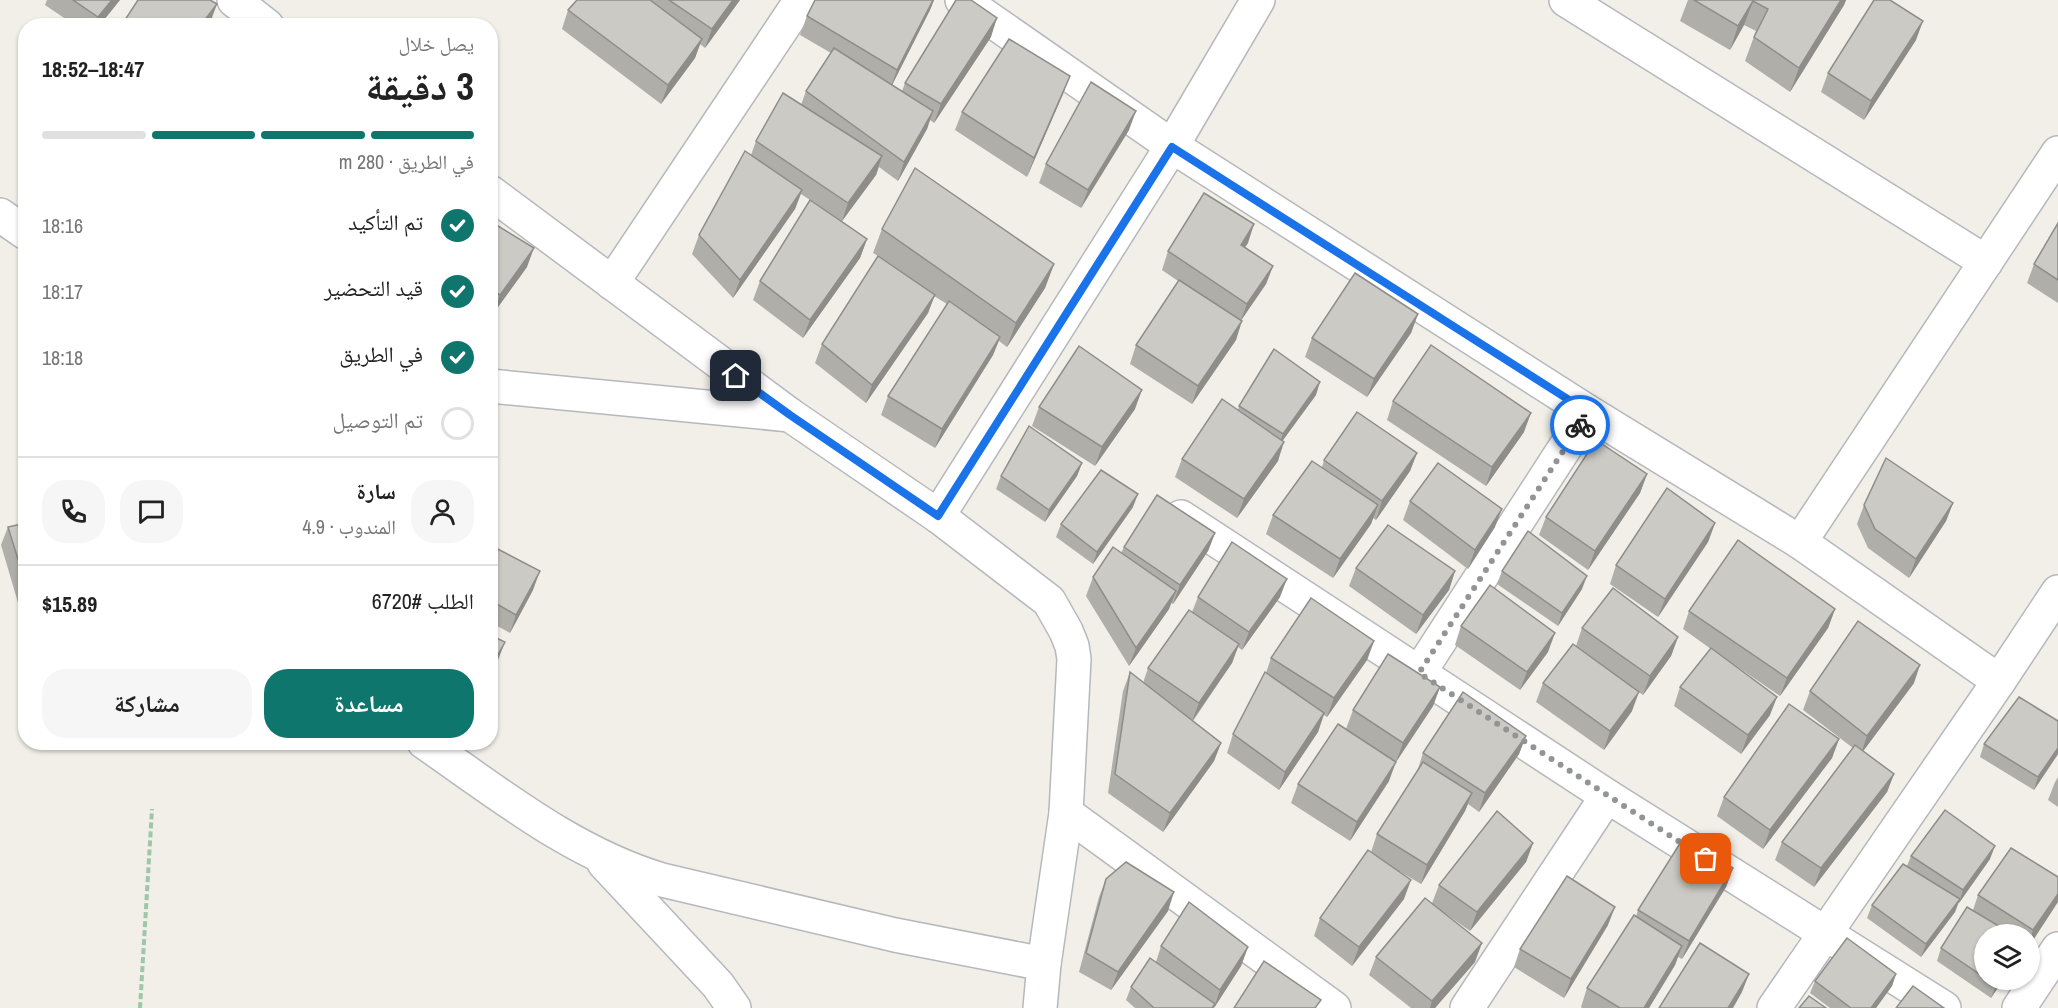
<!DOCTYPE html>
<html lang="ar">
<meta charset="utf-8">
<style>
body{margin:0;font-family:"Archivo Narrow","Noto Naskh Arabic",sans-serif;background:#f6f6f6;color:#222;direction:rtl;height:100vh;display:flex;flex-direction:column;font-size:22px;white-space:nowrap}
*{box-sizing:border-box;margin:0}
p{font-size:20px;color:#767676}
.icon{flex:none;width:33px;height:33px;fill:none;stroke:currentColor;stroke-width:2;stroke-linecap:round;stroke-linejoin:round}
.map{position:relative;flex:1;overflow:hidden;direction:ltr}
.details{position:absolute;left:18px;top:18px;width:480px;height:732px;display:flex;flex-direction:column;background:#fff;border-radius:24px;box-shadow:0 2px 4px #0004;direction:rtl}
.details>*{flex:none}
.tools{position:absolute;left:1974px;top:924px;display:grid;gap:12px}
.tools a{display:grid;place-items:center;width:66px;height:66px;border-radius:50%;background:#fff;box-shadow:0 2px 4px #0004;font-size:30px}
.pin{position:absolute;display:grid;place-items:center;width:51px;height:51px;color:#fff;margin:-26px;border-radius:12px;box-shadow:0 3px 9px #0006}
.courier{position:absolute;display:grid;place-items:center;width:60px;height:60px;margin:-30px;border:4px solid #1a73e8;border-radius:50%;background:#fff;color:#222;box-shadow:0 2px 8px #0007}
.summary em{font-style:normal;font-weight:700}
.summary div{display:flex;flex-direction:column-reverse}
.summary{display:flex;align-items:center;justify-content:space-between;height:102px;padding:0 24px}
h1{font-size:39px;font-weight:700;line-height:45px}
.bar{display:grid;grid-template-columns:repeat(4,1fr);gap:9px 6px;align-content:center;height:72px;padding:0 24px}
.bar i{height:8px;border-radius:4px;background:#e0e0e0}
.bar .active{background:#0f766e}
.bar p{grid-column:span 4}
.line{display:flex;align-items:center;gap:15px;padding:0 24px;border-top:2px solid #e0e0e0}
.line div{flex:1}
.round{display:grid;place-items:center;flex:none;width:63px;height:63px;border-radius:24px;background:#f6f6f6}
ol{padding:0 24px;list-style:none}
li{display:flex;align-items:center;gap:18px;height:66px}
li p{margin-inline-start:auto}
li .icon{padding:6px;border-radius:50%;background:#0f766e;color:#fff;stroke-width:4}
li:last-child{color:#767676}
li i{width:33px;height:33px;border:3px solid #e0e0e0;border-radius:50%}
.cta{display:flex;gap:12px;margin-top:auto;padding:12px 24px}
.cta a{flex:1;height:69px;border-radius:24px;background:#0f766e;color:#fff;font-size:24px;font-weight:700;line-height:69px;text-align:center}
.cta a+a{background:#f6f6f6;color:#222}
.map>svg:first-child{display:block}
</style>
<div class="map">
<svg width="2058" height="1008" viewBox="0 0 2058 1008">
<rect width="100%" height="100%" fill="#f1efe8"/>
<g fill="none" stroke-linecap="round" stroke-linejoin="round">
<defs>
<g id="minor">
<polyline points="234,0 267,26"/>
<polyline points="962,0 1172,146 1588,412 1800,542 1999,681"/>
<polyline points="1566,0 1986,262"/>
<polyline points="490,192 790,415 938,516 1049,601 1066,631 1072,646 1074,659 1066,813 1044,964 1040,1008"/>
<polyline points="0,215 26,233"/>
<polyline points="612,283 801,0"/>
<polyline points="490,386 790,415"/>
<polyline points="938,516 1172,146 1258,0"/>
<polyline points="1181,517 1607,796 1944,1008"/>
<polyline points="1800,542 2058,153"/>
<polyline points="1419,673 1588,412"/>
<path d="M424 742C499 794 574 854 662 880L895 935 1044 964"/>
<polyline points="1066,813 1334,1008"/>
<polyline points="604,863 718,985 734,1008"/>
<polyline points="1467,1008 1607,796"/>
<polyline points="1774,1008 1999,681 2058,592"/>
<polyline points="2019,1008 2058,949"/>
</g>
</defs>
<use href="#minor" stroke="#b5b8bc" stroke-width="36"/>
<polyline stroke="#9cc7a9" stroke-width="4" stroke-dasharray="6 3" stroke-linecap="butt" points="140,1008 152,809"/>
<use href="#minor" stroke="#fff" stroke-width="33"/>
</g>
<g fill="#afaea9">
<polygon points="47,0 120,0 99,26 76,26 45,5"/>
<polygon points="577,0 740,0 705,48 700,44 695,58 661,104 562,29 568,10"/>
<polygon points="815,0 934,0 930,10 892,85 902,91 905,83 991,37 934,123 930,120 927,129 898,181 879,167 876,175 842,221 867,239 860,258 803,338 753,300 760,281 810,200 801,194 795,209 733,298 692,254 699,235 751,155 756,141 801,105 806,91 831,53 800,35 807,16"/>
<polygon points="1688,0 1846,0 1844,5 1790,92 1745,61 1756,31 1744,25 1730,50 1680,21"/>
<polygon points="1916,40 1864,120 1821,92 1828,73"/>
<polygon points="1063,94 1027,177 955,130 962,112"/>
<polygon points="1129,130 1081,208 1039,183 1046,164"/>
<polygon points="490,221 527,267 493,314 490,312"/>
<polygon points="2058,223 2058,303 2027,283 2034,264"/>
<polygon points="882,229 1054,264 1045,288 1007,347 999,341 993,355 935,448 881,415 888,396 947,304 934,296 928,313 866,403 815,363 822,344 878,256 873,253"/>
<polygon points="1248,243 1245,247 1273,266 1266,284 1241,320 1236,340 1192,404 1130,364 1136,345 1178,281 1162,270 1168,251"/>
<polygon points="1418,314 1411,333 1367,397 1305,357 1312,338"/>
<polygon points="1316,395 1282,441 1278,461 1237,518 1175,477 1182,459 1238,410 1239,406"/>
<polygon points="1393,401 1524,432 1486,486 1387,420"/>
<polygon points="1039,407 1135,409 1095,466 1032,426"/>
<polygon points="1417,453 1410,471 1376,520 1373,518 1371,524 1333,578 1266,534 1273,515 1322,467 1324,460"/>
<polygon points="1082,463 1077,476 1045,522 996,489 1001,476"/>
<polygon points="1647,474 1640,493 1588,570 1539,535 1546,517"/>
<polygon points="1410,501 1495,527 1468,569 1403,520"/>
<polygon points="1953,503 1946,521 1909,578 1868,548 1857,524 1864,505"/>
<polygon points="1133,507 1093,564 1056,537 1061,524"/>
<polygon points="26,523 26,605 19,606 1,545 8,527"/>
<polygon points="1715,523 1708,542 1658,617 1610,584 1616,565"/>
<polygon points="1215,533 1208,551 1173,604 1171,603 1169,609 1129,666 1086,596 1093,577 1121,553 1124,547"/>
<polygon points="490,545 533,590 510,633 490,622"/>
<polygon points="1356,568 1455,571 1449,590 1416,634 1349,586"/>
<polygon points="1502,571 1582,589 1558,626 1497,584"/>
<polygon points="1198,597 1280,597 1242,650 1238,647 1232,663 1193,721 1221,743 1214,761 1163,832 1108,793 1123,691 1130,672 1143,683 1148,668 1192,612"/>
<polygon points="1835,609 1828,628 1780,696 1726,659 1770,715 1741,754 1674,706 1680,687 1711,649 1683,629 1689,611"/>
<polygon points="1461,626 1548,652 1520,690 1455,645"/>
<polygon points="1582,628 1678,637 1671,656 1643,695 1622,680 1632,711 1604,750 1536,702 1543,683 1576,646"/>
<polygon points="1374,641 1367,660 1327,717 1324,715 1318,732 1279,790 1227,753 1233,734 1266,673 1271,658"/>
<polygon points="1914,683 1863,751 1894,774 1887,792 1814,887 1775,860 1782,842 1853,748 1803,710 1810,691"/>
<polygon points="1440,687 1433,706 1396,762 1346,729 1353,710"/>
<polygon points="2058,721 2058,754 2034,790 1980,757 1984,744"/>
<polygon points="1526,736 1519,754 1479,812 1468,804 1465,811 1421,884 1389,865 1404,899 1352,966 1314,936 1320,918 1371,852 1377,834 1417,772 1423,753"/>
<polygon points="1839,739 1832,758 1763,849 1717,816 1724,797"/>
<polygon points="2058,777 2058,807 2048,800 2055,782"/>
<polygon points="1389,781 1350,841 1291,803 1298,784"/>
<polygon points="1533,843 1526,862 1470,931 1436,907 1475,962 1435,1008 1411,1008 1369,975 1376,957 1432,903 1439,885"/>
<polygon points="1911,856 1990,859 1959,903 1958,903 1955,912 1921,957 1867,918 1872,905 1907,866"/>
<polygon points="1733,868 1726,887 1682,959 1678,957 1675,965 1649,1008 1582,1008 1581,1007 1587,988 1636,917 1638,910"/>
<polygon points="2058,877 2030,945 2030,934 1984,934 1984,980 2003,980 1991,998 1937,961 1941,948 1973,910 1978,895"/>
<polygon points="1106,879 1168,911 1111,990 1079,972 1099,897"/>
<polygon points="1608,925 1564,998 1514,967 1520,949"/>
<polygon points="1161,946 1248,947 1241,966 1214,1008 1135,1008 1126,1000 1131,987 1156,962"/>
<polygon points="1896,974 1892,986 1876,1008 1830,1008 1810,993 1815,981"/>
</g>
<g fill="#8f8d8a">
<polygon points="112,0 120,0 99,26 95,26 98,17"/>
<polygon points="733,0 740,0 705,48 712,29"/>
<polygon points="933,0 934,0 930,10 890,89 897,70"/>
<polygon points="1841,0 1846,0 1844,5 1790,92 1799,68"/>
<polygon points="1753,1 1744,25 1730,50 1738,26"/>
<polygon points="217,4 210,23 208,26 200,26"/>
<polygon points="997,18 991,37 934,123 941,104"/>
<polygon points="1923,21 1916,40 1864,120 1871,101"/>
<polygon points="702,39 695,58 661,104 668,85"/>
<polygon points="1070,76 1063,94 1027,177 1034,158"/>
<polygon points="933,111 927,129 898,181 904,162"/>
<polygon points="1136,111 1129,130 1081,208 1088,190"/>
<polygon points="882,156 876,175 842,221 848,203"/>
<polygon points="802,190 795,209 733,298 740,280"/>
<polygon points="1254,224 1248,243 1234,263 1241,245"/>
<polygon points="867,239 860,258 803,338 810,320"/>
<polygon points="534,248 527,267 493,314 500,295"/>
<polygon points="1054,264 1045,288 1007,347 1016,323"/>
<polygon points="1273,266 1266,284 1240,322 1247,304"/>
<polygon points="935,295 928,313 866,403 872,385"/>
<polygon points="1418,314 1411,333 1367,397 1374,379"/>
<polygon points="1242,321 1236,340 1192,404 1198,386"/>
<polygon points="1000,337 993,355 935,448 942,429"/>
<polygon points="1320,382 1316,395 1278,447 1283,434"/>
<polygon points="1142,390 1135,409 1095,466 1102,447"/>
<polygon points="1531,413 1524,432 1486,486 1492,467"/>
<polygon points="1284,442 1278,461 1237,518 1244,499"/>
<polygon points="1417,453 1410,471 1376,520 1382,501"/>
<polygon points="1082,463 1077,476 1045,522 1049,510"/>
<polygon points="1647,474 1640,493 1588,570 1595,551"/>
<polygon points="1138,494 1133,507 1093,564 1097,552"/>
<polygon points="1953,503 1946,521 1909,578 1916,559"/>
<polygon points="1378,505 1371,524 1333,578 1340,559"/>
<polygon points="1502,509 1495,527 1468,569 1475,550"/>
<polygon points="1715,523 1708,542 1658,617 1665,599"/>
<polygon points="1215,533 1208,551 1173,604 1180,585"/>
<polygon points="540,571 533,590 510,633 516,615"/>
<polygon points="1455,571 1449,590 1416,634 1423,615"/>
<polygon points="1587,576 1582,589 1558,626 1562,613"/>
<polygon points="1287,579 1280,597 1242,650 1249,632"/>
<polygon points="26,589 26,605 19,606"/>
<polygon points="1176,591 1169,609 1129,666 1136,648"/>
<polygon points="1835,609 1828,628 1780,696 1787,678"/>
<polygon points="1555,633 1548,652 1520,690 1527,672"/>
<polygon points="1678,637 1671,656 1643,695 1650,676"/>
<polygon points="1374,641 1367,660 1327,717 1334,698"/>
<polygon points="505,642 498,660 490,674 490,669"/>
<polygon points="1239,644 1232,663 1192,721 1199,703"/>
<polygon points="1920,665 1914,683 1861,754 1867,736"/>
<polygon points="1440,687 1433,706 1396,762 1403,743"/>
<polygon points="1639,692 1632,711 1604,750 1610,731"/>
<polygon points="1777,697 1770,715 1741,754 1748,735"/>
<polygon points="1324,713 1318,732 1279,790 1285,772"/>
<polygon points="1526,736 1519,754 1479,812 1485,793"/>
<polygon points="1839,739 1832,758 1763,849 1770,830"/>
<polygon points="1221,743 1214,761 1163,832 1170,813"/>
<polygon points="2058,748 2058,754 2034,790 2038,777"/>
<polygon points="1396,762 1389,781 1350,841 1357,822"/>
<polygon points="1894,774 1887,792 1814,887 1821,868"/>
<polygon points="1472,793 1465,811 1421,884 1427,865"/>
<polygon points="1533,843 1526,862 1470,931 1477,912"/>
<polygon points="1995,846 1990,859 1959,903 1963,890"/>
<polygon points="1733,868 1726,887 1682,959 1689,941"/>
<polygon points="1411,880 1404,899 1352,966 1359,947"/>
<polygon points="1174,892 1168,911 1111,990 1118,972"/>
<polygon points="2058,894 2058,902 2030,945 2030,941 2033,930"/>
<polygon points="1960,899 1955,912 1921,957 1926,944"/>
<polygon points="1615,907 1608,925 1564,998 1571,979"/>
<polygon points="1482,943 1475,962 1435,1008 1430,1008 1432,1001"/>
<polygon points="1682,946 1675,965 1649,1008 1644,1008"/>
<polygon points="1248,947 1241,966 1214,1008 1220,990"/>
<polygon points="1749,974 1742,992 1733,1008 1728,1008"/>
<polygon points="1896,974 1892,986 1876,1008 1871,1008"/>
<polygon points="1999,980 2003,980 1991,998 1996,985"/>
</g>
<g fill="#cccac5" stroke="#8f8d8a" stroke-width="1.5">
<polygon points="73,0 112,0 98,17"/>
<polygon points="138,0 210,0 217,4 200,26 121,26"/>
<polygon points="577,0 650,0 702,39 668,85 568,10"/>
<polygon points="669,0 733,0 712,29"/>
<polygon points="815,0 933,0 897,70 807,16"/>
<polygon points="956,0 971,0 997,18 941,104 905,83"/>
<polygon points="1694,0 1841,0 1799,68 1754,37 1768,9 1753,1 1738,26"/>
<polygon points="1874,0 1890,0 1923,21 1871,101 1828,73"/>
<polygon points="224,20 232,26 220,26"/>
<polygon points="1009,39 1070,76 1034,158 962,112"/>
<polygon points="834,48 933,111 904,162 806,91"/>
<polygon points="1091,82 1136,111 1088,190 1046,164"/>
<polygon points="783,93 882,156 848,203 756,141"/>
<polygon points="745,151 802,190 740,280 699,235"/>
<polygon points="915,168 1054,264 1016,323 882,229"/>
<polygon points="1204,193 1254,224 1241,245 1273,266 1247,304 1168,251"/>
<polygon points="810,200 867,239 810,320 760,281"/>
<polygon points="490,221 534,248 500,295 490,289"/>
<polygon points="2058,223 2058,280 2034,264"/>
<polygon points="878,256 935,295 872,385 822,344"/>
<polygon points="1355,273 1418,314 1374,379 1312,338"/>
<polygon points="1179,280 1242,321 1198,386 1136,345"/>
<polygon points="949,301 1000,337 942,429 888,396"/>
<polygon points="1431,345 1531,413 1492,467 1393,401"/>
<polygon points="1079,346 1142,390 1102,447 1039,407"/>
<polygon points="1274,349 1320,382 1283,434 1239,406"/>
<polygon points="1222,399 1284,442 1244,499 1182,459"/>
<polygon points="1357,412 1417,453 1382,501 1324,460"/>
<polygon points="1029,426 1082,463 1049,510 1001,476"/>
<polygon points="1596,440 1647,474 1595,551 1546,517"/>
<polygon points="1886,458 1953,503 1916,559 1875,529 1864,505"/>
<polygon points="1312,461 1378,505 1340,559 1273,515"/>
<polygon points="1438,463 1502,509 1475,550 1410,501"/>
<polygon points="1101,470 1138,494 1097,552 1061,524"/>
<polygon points="1667,488 1715,523 1665,599 1616,565"/>
<polygon points="1157,495 1215,533 1180,585 1124,547"/>
<polygon points="26,523 26,585 8,527"/>
<polygon points="1388,525 1455,571 1423,615 1356,568"/>
<polygon points="1528,531 1587,576 1562,613 1502,571"/>
<polygon points="1738,540 1835,609 1787,678 1689,611"/>
<polygon points="1232,542 1287,579 1249,632 1198,597"/>
<polygon points="490,545 540,571 516,615 490,600"/>
<polygon points="1113,547 1176,591 1136,648 1093,577"/>
<polygon points="1490,585 1555,633 1527,672 1461,626"/>
<polygon points="1613,588 1678,637 1650,676 1582,628"/>
<polygon points="1311,598 1374,641 1334,698 1271,658"/>
<polygon points="1189,610 1239,644 1199,703 1148,668"/>
<polygon points="1858,621 1920,665 1867,736 1810,691"/>
<polygon points="490,635 505,642 490,669"/>
<polygon points="1573,644 1639,692 1610,731 1543,683"/>
<polygon points="1711,648 1777,697 1748,735 1680,687"/>
<polygon points="1388,654 1440,687 1403,743 1353,710"/>
<polygon points="1130,672 1221,743 1170,813 1115,774"/>
<polygon points="1265,672 1324,713 1285,772 1233,734"/>
<polygon points="1463,692 1526,736 1485,793 1423,753"/>
<polygon points="2019,697 2058,721 2058,748 2038,777 1984,744"/>
<polygon points="1789,704 1839,739 1770,830 1724,797"/>
<polygon points="1338,724 1396,762 1357,822 1298,784"/>
<polygon points="1855,745 1894,774 1821,868 1782,842"/>
<polygon points="1423,762 1472,793 1427,865 1377,834"/>
<polygon points="1945,810 1995,846 1963,890 1911,856"/>
<polygon points="1497,811 1533,843 1477,912 1439,885"/>
<polygon points="1684,837 1733,868 1689,941 1638,910"/>
<polygon points="2011,848 2058,877 2058,894 2033,930 1978,895"/>
<polygon points="1368,850 1411,880 1359,947 1320,918"/>
<polygon points="1126,862 1174,892 1118,972 1086,953 1106,879"/>
<polygon points="1903,864 1960,899 1926,944 1872,905"/>
<polygon points="1567,876 1615,907 1571,979 1520,949"/>
<polygon points="1425,898 1482,943 1432,1001 1376,957"/>
<polygon points="1189,902 1248,947 1220,990 1161,946"/>
<polygon points="1967,907 2012,934 1984,934 1984,977 1941,948"/>
<polygon points="1634,915 1682,946 1644,1008 1620,1008 1587,988"/>
<polygon points="1847,938 1896,974 1871,1008 1851,1008 1815,981"/>
<polygon points="1700,943 1749,974 1728,1008 1659,1008"/>
<polygon points="1150,958 1215,1004 1212,1008 1154,1008 1131,987"/>
<polygon points="1264,961 1321,1000 1315,1008 1234,1008"/>
<polygon points="1988,980 1999,980 1996,985"/>
<polygon points="1913,986 1944,1008 1896,1008"/>
<polygon points="1809,996 1826,1008 1799,1008"/>
</g>
<g fill="none" stroke-linecap="round" stroke-linejoin="round">
<polyline stroke="#929495" stroke-width="6" stroke-dasharray="0 10.8" points="1580,425 1419,673 1706,859"/>
<polyline stroke="#1a73e8" stroke-width="8" points="736,376 790,415 938,516 1172,147 1588,412 1580,425"/>
</g>
</svg>
<div class="tools">
<a><svg class="icon" aria-label="layers" viewBox="0 0 24 24"><path d="M12 4l9 5-9 5-9-5zM3 14l9 5 9-5"/></svg></a>
</div>
<div class="pin" style="left:1706px;top:859px;background:#ea580c"><svg class="icon" aria-label="bag" viewBox="0 0 24 24"><path d="M5 8h14l-1 12H6zM9 8a3 3 0 0 1 6 0"/></svg></div>
<div class="pin" style="left:736px;top:376px;background:#1f2937"><svg class="icon" aria-label="home" viewBox="0 0 24 24"><path d="M3 11l9-7 9 7M6 9v11h12V9"/></svg></div>
<div class="courier" style="left:1580px;top:425px"><svg class="icon" aria-label="bike" viewBox="0 0 24 24"><circle cx="6" cy="16" r="4"/><circle cx="18" cy="16" r="4"/><path d="M6 16l4-8h5l3 8M10 8l3 8H6M13 5h3"/></svg></div>
<section class="details">
<div class="summary"><div><h1>3 دقيقة</h1><p>يصل خلال</p></div><em>18:47–18:52</em></div>
<div class="bar"><i class="active"></i><i class="active"></i><i class="active"></i><i></i><p>في الطريق · 280 m</p></div>
<ol>
<li><svg class="icon" aria-label="check" viewBox="0 0 24 24"><path d="M5 12l5 5 9-10"/></svg>تم التأكيد<p>18:16</p></li>
<li><svg class="icon" aria-label="check" viewBox="0 0 24 24"><path d="M5 12l5 5 9-10"/></svg>قيد التحضير<p>18:17</p></li>
<li><svg class="icon" aria-label="check" viewBox="0 0 24 24"><path d="M5 12l5 5 9-10"/></svg>في الطريق<p>18:18</p></li>
<li><i></i>تم التوصيل</li>
</ol>
<div class="line" style="height:108px"><a class="round"><svg class="icon" aria-label="person" viewBox="0 0 24 24"><circle cx="12" cy="8" r="4"/><path d="M4 21q1-7 8-7t8 7"/></svg></a><div><b>سارة</b><p>المندوب · 4.9</p></div><a class="round"><svg class="icon" aria-label="chat" viewBox="0 0 24 24"><path d="M4 5h16v11H9l-5 4z"/></svg></a><a class="round"><svg class="icon" aria-label="phone" viewBox="0 0 24 24"><path d="M5 4h4l2 5-3 2q2 4 5 5l2-3 5 2v4C11 20 4 13 5 4z"/></svg></a></div>
<div class="line" style="height:78px"><div>الطلب #6720</div><b>$15.89</b></div>
<div class="cta"><a>مساعدة</a><a>مشاركة</a></div>
</section>
</div>
